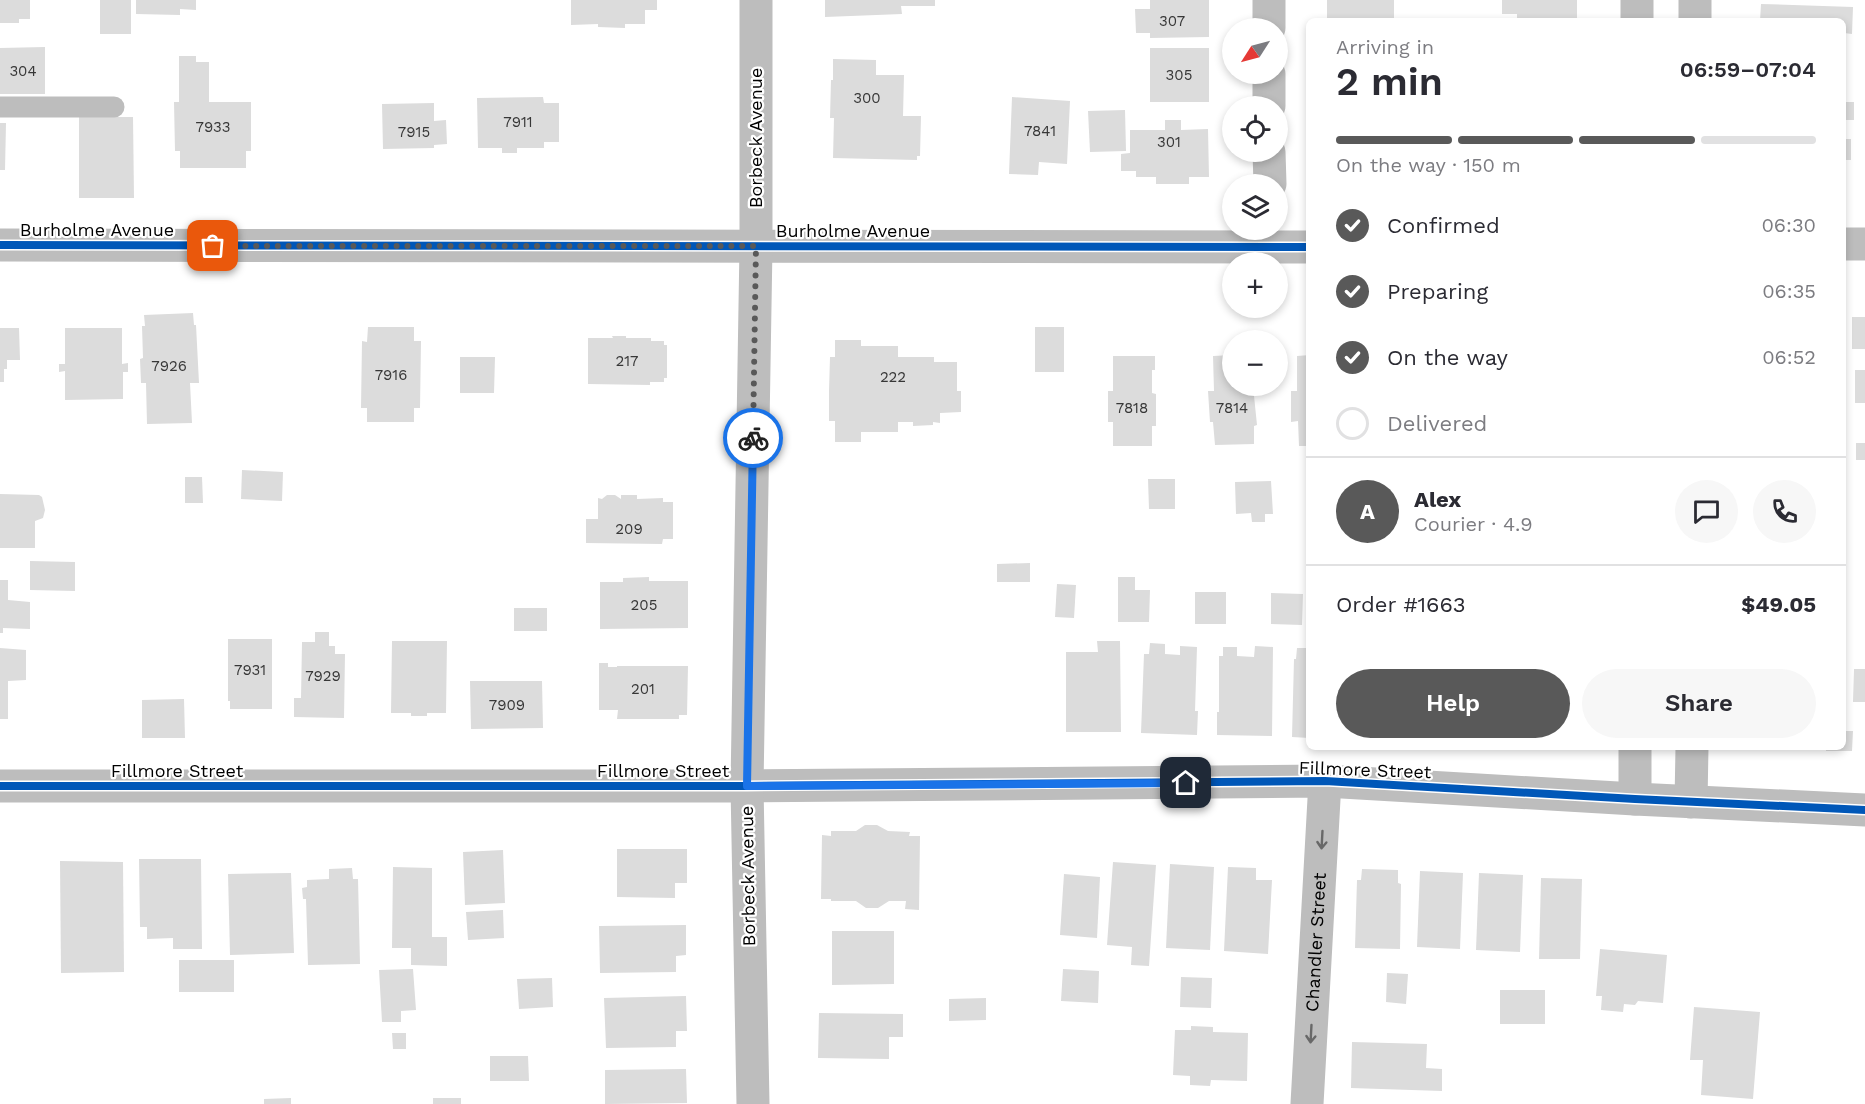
<!DOCTYPE html>
<meta charset="utf-8">
<style>
body{margin:0;font-family:"Work Sans",sans-serif;background:#f7f7f7;color:#2b2b33;height:100vh;display:flex;flex-direction:column;font-size:22px;white-space:nowrap}
*{box-sizing:border-box;margin:0}
p{font-size:20px;color:#7c7c81}
.icon{flex:none;width:33px;height:33px;fill:none;stroke:currentColor;stroke-width:2;stroke-linecap:round;stroke-linejoin:round}
.map{position:relative;flex:1;overflow:hidden}
.side{position:absolute;left:1306px;top:18px;width:540px;height:732px;display:flex;flex-direction:column;background:#fff;border-radius:9px;box-shadow:0 3px 9px #0003}
.side>*{flex:none}
.needle{width:39px;rotate:234deg}
.controls{position:absolute;left:1222px;top:18px;display:grid;gap:12px}
.controls a{display:grid;place-items:center;width:66px;height:66px;border-radius:50%;background:#fff;box-shadow:0 3px 9px #0003;font-size:30px}
.pin{position:absolute;display:grid;place-items:center;width:51px;height:51px;color:#fff;margin:-26px;border-radius:12px;box-shadow:0 3px 9px #0006}
.courier{position:absolute;display:grid;place-items:center;width:60px;height:60px;margin:-30px;border:4px solid #1a73e8;border-radius:50%;background:#fff;color:#222;box-shadow:0 2px 8px #0007}
.summary em{font-style:normal;font-weight:600}
.summary div{display:flex;flex-direction:column-reverse}
.summary{display:flex;align-items:center;justify-content:space-between;height:102px;padding:0 30px}
h1{font-size:39px;font-weight:600;line-height:45px}
.bar{display:grid;grid-template-columns:repeat(4,1fr);gap:9px 6px;align-content:center;height:72px;padding:0 30px}
.bar i{height:8px;border-radius:4px;background:#e1e1e2}
.bar .selected{background:#595959}
.bar p{grid-column:span 4}
.line{display:flex;align-items:center;gap:15px;padding:0 30px;border-top:2px solid #e1e1e2}
.line div{flex:1}
.round{display:grid;place-items:center;flex:none;width:63px;height:63px;border-radius:32px;background:#f7f7f7}
ol{padding:0 30px;list-style:none}
li{display:flex;align-items:center;gap:18px;height:66px}
li p{margin-inline-start:auto}
li .icon{padding:6px;border-radius:50%;background:#595959;color:#fff;stroke-width:4}
li:last-child{color:#7c7c81}
li i{width:33px;height:33px;border:3px solid #e1e1e2;border-radius:50%}
.cta{display:flex;gap:12px;margin-top:auto;padding:12px 30px}
.cta a{flex:1;height:69px;border-radius:36px;background:#595959;color:#fff;font-size:24px;font-weight:600;line-height:69px;text-align:center}
.cta a+a{background:#f7f7f7;color:#2b2b33}
.map>svg:first-child{display:block}
</style>
<div class="map">
<svg width="1865" height="1104" viewBox="0 0 1865 1104">
<rect width="100%" height="100%" fill="#fff"/>
<g fill="#dcdcdc">
<polygon points="0,0 30,0 30,19 19,19 19,23 0,23"/>
<rect x="100" y="0" width="31" height="34"/>
<polygon points="136,0 196,0 196,10 180,9 180,15 136,14"/>
<polygon points="571,0 657,0 657,10 645,10 645,24 625,24 625,28 598,27 598,24 571,25"/>
<polygon points="825,0 935,0 935,6 901,6 902,14 825,17"/>
<polygon points="1150,0 1209,0 1209,37 1150,38 1150,33 1136,33 1135,9 1150,9"/>
<rect x="1327" y="0" width="67" height="21"/>
<polygon points="1502,0 1577,0 1577,21 1517,21 1517,14 1502,14"/>
<polygon points="1761,4 1853,7 1852,34 1844,33 1844,21 1760,21"/>
<polygon points="45,47 45,94 0,94 0,48"/>
<rect x="1150" y="48" width="59" height="54"/>
<polygon points="179,56 196,56 196,62 209,62 209,102 251,102 251,151 246,151 246,168 180,168 180,151 175,151 174,102 179,102"/>
<polygon points="833,59 876,60 876,75 904,75 903,116 921,116 920,156 917,156 917,160 833,158 834,118 830,118 831,80 833,80"/>
<polygon points="543,97 544,103 559,103 559,142 544,142 544,148 517,148 517,153 502,153 502,148 478,148 477,98"/>
<polygon points="1012,97 1070,101 1067,164 1039,162 1038,175 1009,174"/>
<rect x="1844" y="102" width="10" height="18"/>
<polygon points="434,103 434,121 446,120 447,144 434,145 434,148 383,149 382,104"/>
<polygon points="1125,110 1126,151 1090,152 1088,111"/>
<polygon points="79,117 133,117 134,198 79,198"/>
<polygon points="1165,120 1181,120 1181,130 1208,129 1209,177 1189,177 1189,184 1156,184 1156,177 1136,177 1136,171 1121,171 1121,154 1130,153 1130,130 1165,130"/>
<polygon points="0,123 6,123 5,170 0,170"/>
<rect x="1844" y="139" width="7" height="21"/>
<polygon points="193,313 194,325 196,325 199,383 190,383 192,423 147,424 146,383 141,383 140,359 143,358 142,326 145,326 144,315"/>
<rect x="1852" y="317" width="13" height="32"/>
<polygon points="368,327 414,327 414,341 421,341 420,408 414,408 414,422 367,422 367,408 361,408 362,341 367,342"/>
<rect x="1035" y="327" width="29" height="45"/>
<polygon points="0,328 19,328 20,360 7,360 7,369 4,369 4,382 0,382"/>
<polygon points="65,328 122,328 122,364 128,363 128,372 123,372 123,399 65,400 65,371 59,372 59,364 65,364"/>
<polygon points="612,336 626,336 626,338 651,338 651,341 664,341 664,345 667,345 667,378 664,378 664,382 650,382 650,385 588,384 588,338 613,338"/>
<polygon points="835,340 861,340 861,346 898,346 898,357 934,357 934,362 957,362 957,391 961,391 961,412 940,413 940,423 933,422 933,425 913,426 913,422 898,422 898,432 861,432 861,442 835,442 835,421 829,421 829,391 830,357 835,357"/>
<polygon points="1233,355 1233,386 1253,386 1257,425 1254,426 1254,444 1215,445 1213,422 1210,422 1208,391 1214,391 1213,356"/>
<polygon points="1310,355 1310,446 1299,446 1298,421 1291,422 1291,391 1297,391 1297,356"/>
<polygon points="1113,356 1155,356 1155,370 1152,370 1152,393 1156,394 1156,426 1152,426 1152,446 1113,446 1113,422 1108,422 1108,391 1113,391"/>
<polygon points="460,357 495,357 494,393 460,393"/>
<rect x="1855" y="370" width="10" height="33"/>
<rect x="1856" y="443" width="9" height="17"/>
<polygon points="242,470 283,472 282,501 241,499"/>
<polygon points="185,477 202,477 203,503 185,503"/>
<polygon points="1148,479 1175,479 1175,509 1149,509"/>
<polygon points="1271,481 1273,514 1265,514 1265,522 1252,522 1251,513 1236,514 1235,482"/>
<polygon points="0,494 39,495 42,497 45,510 43,518 35,521 35,548 0,548"/>
<polygon points="607,495 615,495 621,499 621,495 637,495 637,499 663,498 663,502 673,502 673,539 663,539 662,544 586,543 586,519 598,519 598,498 602,499"/>
<polygon points="30,561 75,562 75,591 30,590"/>
<polygon points="1030,563 1030,582 997,582 997,564"/>
<polygon points="649,577 649,581 688,581 688,628 600,629 600,582 623,582 623,578"/>
<polygon points="1118,577 1135,577 1135,590 1150,590 1149,622 1118,622"/>
<polygon points="0,580 8,580 8,600 30,602 30,629 3,628 3,633 0,633"/>
<polygon points="1057,584 1076,585 1074,618 1055,617"/>
<rect x="1195" y="592" width="31" height="32"/>
<polygon points="1271,593 1303,594 1302,625 1271,624"/>
<rect x="514" y="608" width="33" height="23"/>
<polygon points="315,632 329,632 329,646 335,646 335,654 345,654 344,718 294,717 294,698 301,698 302,642 315,642"/>
<polygon points="228,639 272,639 272,709 230,709 230,701 228,701"/>
<polygon points="392,641 447,641 446,713 427,713 427,716 411,716 411,713 391,713"/>
<polygon points="1097,641 1120,641 1121,732 1066,732 1066,652 1098,652"/>
<polygon points="1150,643 1165,644 1165,654 1180,655 1180,646 1197,647 1195,711 1198,711 1197,735 1141,733 1144,654 1149,654"/>
<polygon points="1255,646 1273,647 1272,736 1217,735 1217,712 1219,712 1219,656 1223,656 1223,647 1237,647 1237,656 1254,657"/>
<polygon points="0,648 26,650 26,680 8,681 8,719 0,719"/>
<polygon points="1297,648 1310,648 1310,738 1292,737 1294,659 1296,659"/>
<polygon points="599,663 608,663 608,667 617,667 617,666 688,666 687,715 679,715 679,719 617,719 618,710 599,710"/>
<polygon points="1854,669 1865,669 1865,702 1853,702"/>
<polygon points="470,681 542,681 543,728 471,729"/>
<polygon points="184,699 185,738 142,738 142,700"/>
<polygon points="1844,731 1853,731 1852,751 1826,751 1826,747 1844,747"/>
<polygon points="865,825 877,825 888,831 910,832 909,836 920,836 919,910 905,909 906,901 889,901 878,908 866,908 856,901 831,901 831,899 821,899 822,835 831,836 831,831 856,831"/>
<polygon points="617,849 687,849 687,883 675,883 675,898 617,897"/>
<polygon points="503,850 505,903 465,905 463,852"/>
<polygon points="139,859 201,859 202,949 173,949 173,938 147,939 147,927 140,927"/>
<polygon points="60,861 123,862 124,972 61,973"/>
<polygon points="1113,862 1156,865 1149,966 1131,965 1132,947 1107,945"/>
<polygon points="1170,864 1214,867 1210,950 1166,948"/>
<polygon points="393,867 432,868 432,937 447,937 447,966 411,965 411,948 392,948"/>
<polygon points="1228,867 1256,868 1256,880 1272,880 1268,954 1224,951"/>
<polygon points="352,868 353,879 358,879 360,964 308,965 306,899 303,899 302,888 307,887 307,880 329,879 329,869"/>
<polygon points="1362,869 1398,870 1398,883 1401,884 1400,949 1355,948 1357,880 1361,880"/>
<polygon points="1420,871 1463,873 1460,949 1417,947"/>
<polygon points="291,873 294,953 230,955 228,874"/>
<polygon points="1479,873 1523,875 1520,952 1476,950"/>
<polygon points="1064,874 1100,877 1097,938 1060,935"/>
<polygon points="1541,878 1582,879 1580,959 1539,959"/>
<polygon points="503,910 504,938 468,940 466,912"/>
<polygon points="686,925 686,955 676,956 676,972 600,973 599,926"/>
<polygon points="832,931 894,931 894,984 832,985"/>
<polygon points="1600,949 1667,955 1663,1003 1638,1001 1635,1005 1624,1004 1623,1012 1601,1010 1602,996 1596,996"/>
<rect x="179" y="960" width="55" height="32"/>
<polygon points="413,969 416,1010 401,1011 401,1022 382,1022 379,970"/>
<polygon points="1063,969 1099,971 1098,1003 1061,1001"/>
<polygon points="1387,973 1408,974 1406,1004 1386,1002"/>
<polygon points="1181,977 1212,978 1211,1008 1180,1007"/>
<polygon points="552,978 553,1007 519,1009 517,979"/>
<rect x="1500" y="990" width="45" height="34"/>
<polygon points="686,996 687,1031 676,1031 676,1047 606,1048 604,998"/>
<polygon points="986,998 986,1020 949,1021 949,999"/>
<polygon points="1694,1007 1760,1012 1753,1099 1701,1095 1703,1060 1690,1060"/>
<polygon points="819,1013 903,1014 903,1037 889,1037 889,1059 818,1058"/>
<polygon points="1191,1026 1213,1027 1213,1032 1248,1033 1247,1081 1211,1080 1210,1086 1190,1085 1190,1076 1173,1075 1175,1030 1191,1030"/>
<polygon points="392,1033 406,1033 406,1049 393,1049"/>
<polygon points="1352,1042 1427,1044 1426,1068 1442,1069 1442,1091 1351,1088"/>
<polygon points="490,1056 528,1056 529,1081 490,1081"/>
<polygon points="686,1069 687,1103 605,1104 605,1070"/>
<polygon points="291,1098 291,1104 264,1104 264,1099"/>
<rect x="433" y="1098" width="28" height="6"/>
</g>
<g fill="none" stroke-linecap="round" stroke-linejoin="round">
<polyline stroke="#bdbdbd" stroke-width="21" points="0,107 114,107"/>
<g stroke="#bdbdbd" stroke-width="33">
<polyline points="1269,0 1269,28"/>
<polyline points="1695,0 1695,21"/>
<polyline points="1637,21 1637,0"/>
<polyline points="1269,74 1269,106"/>
<polyline points="1269,152 1270,184"/>
<polyline points="1844,244 1865,244"/>
<polyline points="0,245 1310,247"/>
<polyline points="0,786 747,786 1325,781 1635,799 1865,810"/>
<polyline points="1635,799 1635,747"/>
<polyline points="1691,802 1692,747"/>
<polyline points="753,1104 747,786 756,246 756,0"/>
<path id="s1" d="M1307 1104 1325 781"/>
</g>
<defs>
<g id="cycleway">
<polyline points="0,245 1310,247"/>
<polyline points="0,786 747,786 1325,781 1635,799 1865,810"/>
</g>
</defs>
<use href="#cycleway" stroke="#fff" stroke-width="11"/>
<use href="#cycleway" stroke="#0057b8" stroke-width="8"/>
</g>
<defs><path id="oneway-shaft" d="M-6 0H5M1.5-3L5.5 0L1.5 3" fill="none" stroke-width="1.6" stroke-linecap="round" stroke-linejoin="round" transform="scale(1.5)"/></defs>
<g stroke="#686868">
<use href="#oneway-shaft" transform="translate(1322 840) rotate(93)"/>
<use href="#oneway-shaft" transform="translate(1311 1034) rotate(93)"/>
</g>
<g fill="none" stroke-linecap="round" stroke-linejoin="round">
<polyline stroke="#595959" stroke-width="6" stroke-dasharray="0 10.8" points="213,246 756,246 753,438"/>
<polyline stroke="#1a73e8" stroke-width="8" points="753,438 747,786 1186,783"/>
</g>
<g text-anchor="middle" stroke-width="4.5" stroke-linejoin="round" paint-order="stroke">
<g font-size="15" fill="#373737">
<text x="1172" y="26">307</text>
<text x="23" y="76">304</text>
<text x="1179" y="80">305</text>
<text x="867" y="103">300</text>
<text x="518" y="127">7911</text>
<text x="213" y="132">7933</text>
<text x="1040" y="136">7841</text>
<text x="414" y="137">7915</text>
<text x="1169" y="147">301</text>
<text x="627" y="366">217</text>
<text x="169" y="371">7926</text>
<text x="391" y="380">7916</text>
<text x="893" y="382">222</text>
<text x="1132" y="413">7818</text>
<text x="1232" y="413">7814</text>
<text x="629" y="534">209</text>
<text x="644" y="610">205</text>
<text x="250" y="675">7931</text>
<text x="323" y="681">7929</text>
<text x="643" y="694">201</text>
<text x="507" y="710">7909</text>
</g>
<g font-size="18" fill="#000" stroke="#fff">
<text transform="translate(756 138) rotate(-90)" y="6">Borbeck Avenue</text>
<text x="97" y="236">Burholme Avenue</text>
<text x="853" y="237">Burholme Avenue</text>
<text transform="translate(1365 770) rotate(2)" y="6">Fillmore Street</text>
<text x="177" y="777">Fillmore Street</text>
<text x="663" y="777">Fillmore Street</text>
<text transform="translate(748 876) rotate(-91)" y="6">Borbeck Avenue</text>
<text dy="6" stroke="none"><textPath href="#s1" startOffset="162">Chandler Street</textPath></text>
</g>
</g>
</svg>
<div class="controls">
<a><svg class="needle" viewBox="-14 -14 28 28"><path d="M0-13l5 13h-10z" fill="#e53935"/><path d="M0 13l5-13h-10z" fill="#7c7c81"/></svg></a>
<a><svg class="icon" aria-label="locate" viewBox="0 0 24 24"><circle cx="12" cy="12" r="6"/><path d="M12 2v4M12 18v4M2 12h4M18 12h4"/></svg></a>
<a><svg class="icon" aria-label="layers" viewBox="0 0 24 24"><path d="M12 4l9 5-9 5-9-5zM3 14l9 5 9-5"/></svg></a>
<a>+</a>
<a>−</a>
</div>
<div class="pin" style="left:213px;top:246px;background:#ea580c"><svg class="icon" aria-label="bag" viewBox="0 0 24 24"><path d="M5 8h14l-1 12H6zM9 8a3 3 0 0 1 6 0"/></svg></div>
<div class="pin" style="left:1186px;top:783px;background:#1f2937"><svg class="icon" aria-label="home" viewBox="0 0 24 24"><path d="M3 11l9-7 9 7M6 9v11h12V9"/></svg></div>
<div class="courier" style="left:753px;top:438px"><svg class="icon" aria-label="bike" viewBox="0 0 24 24"><circle cx="6" cy="16" r="4"/><circle cx="18" cy="16" r="4"/><path d="M6 16l4-8h5l3 8M10 8l3 8H6M13 5h3"/></svg></div>
<section class="side">
<div class="summary"><div><h1>2 min</h1><p>Arriving in</p></div><em>06:59–07:04</em></div>
<div class="bar"><i class="selected"></i><i class="selected"></i><i class="selected"></i><i></i><p>On the way · 150 m</p></div>
<ol>
<li><svg class="icon" aria-label="check" viewBox="0 0 24 24"><path d="M5 12l5 5 9-10"/></svg>Confirmed<p>06:30</p></li>
<li><svg class="icon" aria-label="check" viewBox="0 0 24 24"><path d="M5 12l5 5 9-10"/></svg>Preparing<p>06:35</p></li>
<li><svg class="icon" aria-label="check" viewBox="0 0 24 24"><path d="M5 12l5 5 9-10"/></svg>On the way<p>06:52</p></li>
<li><i></i>Delivered</li>
</ol>
<div class="line" style="height:108px"><b class="round" style="background:#595959;color:#fff">A</b><div><b>Alex</b><p>Courier · 4.9</p></div><a class="round"><svg class="icon" aria-label="chat" viewBox="0 0 24 24"><path d="M4 5h16v11H9l-5 4z"/></svg></a><a class="round"><svg class="icon" aria-label="phone" viewBox="0 0 24 24"><path d="M5 4h4l2 5-3 2q2 4 5 5l2-3 5 2v4C11 20 4 13 5 4z"/></svg></a></div>
<div class="line" style="height:78px"><div>Order #1663</div><b>$49.05</b></div>
<div class="cta"><a>Help</a><a>Share</a></div>
</section>
</div>
